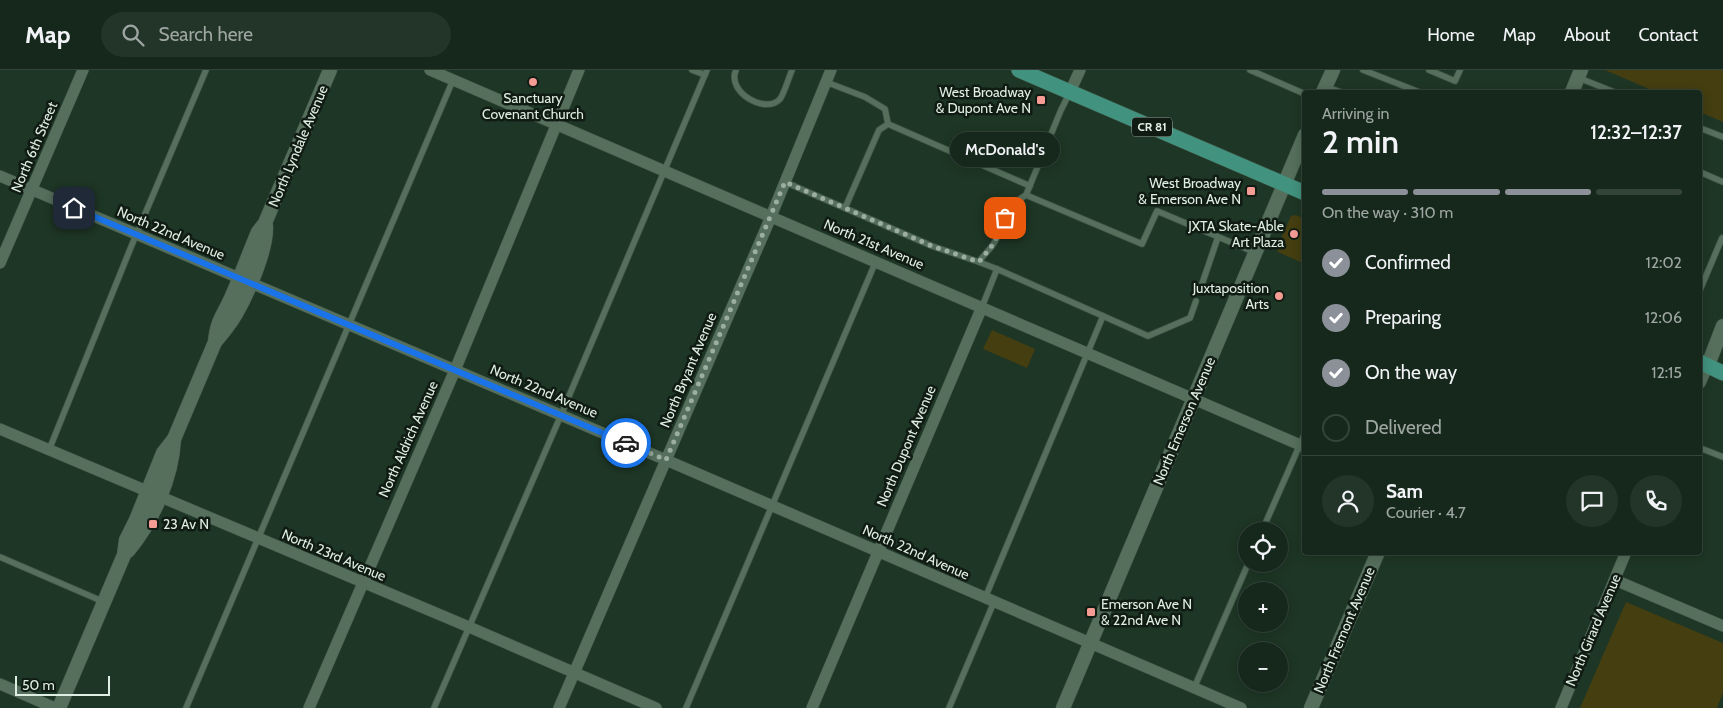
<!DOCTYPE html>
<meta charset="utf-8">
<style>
body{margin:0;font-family:Cabin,sans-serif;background:#233429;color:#f1f3f6;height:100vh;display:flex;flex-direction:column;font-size:19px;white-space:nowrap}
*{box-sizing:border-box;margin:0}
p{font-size:16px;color:#9ea6a3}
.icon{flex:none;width:28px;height:28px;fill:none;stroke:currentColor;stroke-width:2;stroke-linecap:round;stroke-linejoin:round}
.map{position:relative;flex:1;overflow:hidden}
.sheet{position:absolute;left:1302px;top:20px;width:400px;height:465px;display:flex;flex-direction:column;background:#16281c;border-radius:5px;box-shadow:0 2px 12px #0003,0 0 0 1px #35443b}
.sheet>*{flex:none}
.controls{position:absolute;left:1238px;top:452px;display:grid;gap:10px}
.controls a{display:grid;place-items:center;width:50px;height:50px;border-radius:50%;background:#16281c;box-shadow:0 2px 12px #0003,0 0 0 1px #35443b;font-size:25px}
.scale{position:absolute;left:15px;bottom:12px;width:95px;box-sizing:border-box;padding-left:5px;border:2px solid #dfeee3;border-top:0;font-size:14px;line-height:18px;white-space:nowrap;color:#dfeee3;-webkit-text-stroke:4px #101b13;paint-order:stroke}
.pin{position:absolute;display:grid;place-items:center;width:42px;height:42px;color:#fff;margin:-21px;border-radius:10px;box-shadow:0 2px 8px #0006}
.courier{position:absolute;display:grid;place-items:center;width:50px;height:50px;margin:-25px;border:4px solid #1a73e8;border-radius:50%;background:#fff;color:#222;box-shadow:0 1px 6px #0007}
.bubble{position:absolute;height:35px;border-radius:18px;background:#16281c;box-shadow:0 2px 12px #0003,0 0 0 1px #35443b;font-size:16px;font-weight:600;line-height:35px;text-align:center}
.headline em{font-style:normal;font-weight:600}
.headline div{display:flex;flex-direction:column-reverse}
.headline{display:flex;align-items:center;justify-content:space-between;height:85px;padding:0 20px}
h1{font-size:32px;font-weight:600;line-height:38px}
.bar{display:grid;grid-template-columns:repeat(4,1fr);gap:8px 5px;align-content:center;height:60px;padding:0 20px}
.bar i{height:6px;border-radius:4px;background:#35443b}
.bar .active{background:#8c9099}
.bar p{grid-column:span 4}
.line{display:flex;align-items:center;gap:12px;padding:0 20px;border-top:1px solid #35443b}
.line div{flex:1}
.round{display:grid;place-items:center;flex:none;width:52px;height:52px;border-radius:26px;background:#233429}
ol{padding:0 20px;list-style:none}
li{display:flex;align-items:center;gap:15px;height:55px}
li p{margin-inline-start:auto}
li .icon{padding:5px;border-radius:50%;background:#8c9099;color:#fff;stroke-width:4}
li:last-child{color:#9ea6a3}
li i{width:28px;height:28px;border:2px solid #35443b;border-radius:50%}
header{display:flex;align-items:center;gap:30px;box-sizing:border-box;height:70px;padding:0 25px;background:#16281c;border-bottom:1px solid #35443b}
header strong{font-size:24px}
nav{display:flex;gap:28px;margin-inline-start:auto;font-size:18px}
.search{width:350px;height:45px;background:#233429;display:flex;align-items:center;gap:12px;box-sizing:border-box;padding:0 18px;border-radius:28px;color:#9ea6a3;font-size:19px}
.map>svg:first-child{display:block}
</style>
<header>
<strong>Map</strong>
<div class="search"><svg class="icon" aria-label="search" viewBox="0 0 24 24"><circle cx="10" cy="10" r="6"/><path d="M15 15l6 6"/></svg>Search here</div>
<nav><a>Home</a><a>Map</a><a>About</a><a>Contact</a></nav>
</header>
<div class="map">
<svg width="1723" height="638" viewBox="0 0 1723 638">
<rect width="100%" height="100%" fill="#1e3625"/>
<g fill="#443e11">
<polygon points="1605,0 1723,0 1723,52 1700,42 1700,22 1656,22"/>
<polygon points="1296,145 1305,149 1305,194 1278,182 1277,178 1291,146"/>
<polygon points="992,260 1035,279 1027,298 983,279"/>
<polygon points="1626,532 1723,573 1723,623 1717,638 1580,638"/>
</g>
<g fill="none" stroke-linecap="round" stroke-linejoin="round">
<defs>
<g id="service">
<polyline points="692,0 705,5"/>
<path d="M736 0C726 22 766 45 780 29 784 24 789 7 792 0"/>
<polyline points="1250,0 1305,24"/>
<polyline points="1363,0 1419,22"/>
<polyline points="1429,0 1455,11 1460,0"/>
<polyline points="1579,8 1614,22"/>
<polyline points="826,12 865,27 885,39 888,54 879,60 845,138"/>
<polyline points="1326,17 1341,22"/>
<polyline points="1069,24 1061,40 1026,125 1142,174 1157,141 1254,182"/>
<polyline points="888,54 1030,116"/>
<polyline points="1700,58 1723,67"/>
<polyline points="1700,102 1723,112"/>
<polyline points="785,112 932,176 979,192"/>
<polyline points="1201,217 1218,167"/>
<polyline points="1700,220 1722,168"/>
<path d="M982 237 997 199 979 192C983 185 990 180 994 173 1006 155 1005 137 1026 125"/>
<polyline points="1103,246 1148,266 1190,248 1196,231"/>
<polyline points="1700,378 1723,387"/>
<polyline points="49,380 131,177 206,0"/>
<polyline points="1262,461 1305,363"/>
<polyline points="0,487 104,532"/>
<polyline points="985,528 1103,246 997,199"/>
<polyline points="1194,618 1248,494"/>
<polyline points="186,638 453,10"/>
<polyline points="434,638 561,345 707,0"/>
<polyline points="686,638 876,191"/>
<polyline points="949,638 994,532"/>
</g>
<g id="minor">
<polyline points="430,0 1305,377"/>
<polyline points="1070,22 1080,0"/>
<polyline points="0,106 666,390 1241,638"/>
<polyline points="0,193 83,0"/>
<polyline points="1700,313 1708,295"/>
<polyline points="0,359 469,557 656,638"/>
<polyline points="1615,510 1723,556"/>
<polyline points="0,614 55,638"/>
<polyline points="309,638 455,300 579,0"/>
<polyline points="559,638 767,156 831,0"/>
<polyline points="812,638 982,237"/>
<polyline points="1561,638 1626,482"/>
</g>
<g id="tertiary">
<polyline points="1323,22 1333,0"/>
<polyline points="1572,22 1581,0"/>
<path d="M215 272C223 263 230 254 236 244 248 223 267 180 266 156"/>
<polyline points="1708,295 1723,256"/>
<path d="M128 481C153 451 172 408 174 369"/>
<path d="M59 638 124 485 126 470 136 450 163 383 174 369 215 272C217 250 223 246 231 228 241 206 249 183 258 162L265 153 330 0"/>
<polyline points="1063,638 1305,65"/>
<polyline points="1311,638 1378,482"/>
</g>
<g id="primary">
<polyline points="1019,0 1305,123"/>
<polyline points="1700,292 1723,303"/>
</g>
</defs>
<use href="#service" stroke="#3e5345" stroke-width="7"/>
<use href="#minor" stroke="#3e5345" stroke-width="12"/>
<use href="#tertiary" stroke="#3e5345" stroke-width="15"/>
<use href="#primary" stroke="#3e5345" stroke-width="16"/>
<use href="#service" stroke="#556f5c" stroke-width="5.5"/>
<use href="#minor" stroke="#556f5c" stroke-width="11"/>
<use href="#tertiary" stroke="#556f5c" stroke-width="14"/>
<use href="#primary" stroke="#41927e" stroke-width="15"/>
</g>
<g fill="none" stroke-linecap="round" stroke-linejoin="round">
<polyline stroke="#9baea0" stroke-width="5" stroke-dasharray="0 9" points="626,373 666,390 785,112 932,176 979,192 994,173 1005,148"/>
<polyline stroke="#1a73e8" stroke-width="6" points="74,138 626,373"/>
</g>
<g fill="#f59c95" stroke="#101b13" stroke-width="2">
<circle cx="533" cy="12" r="5"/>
<rect x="1036" y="25" width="10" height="10" rx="2.5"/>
<rect x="1246" y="116" width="10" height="10" rx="2.5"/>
<circle cx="1294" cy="164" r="5"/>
<circle cx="1279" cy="226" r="5"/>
<rect x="148" y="449" width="10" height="10" rx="2.5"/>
<rect x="1086" y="537" width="10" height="10" rx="2.5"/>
</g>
<g text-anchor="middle" stroke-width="5" stroke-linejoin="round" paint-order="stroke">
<rect fill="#101b13" stroke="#a1afa5" stroke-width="1" x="1132" y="47.5" width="40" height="19" rx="4"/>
<g font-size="12" font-weight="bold" fill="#dfeee3">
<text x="1152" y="61">CR 81</text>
</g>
<g font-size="14" fill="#dfeee3" stroke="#101b13" text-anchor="end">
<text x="1031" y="27">West Broadway<tspan x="1031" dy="16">&amp; Dupont Ave N</tspan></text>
<text x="533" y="33" text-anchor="middle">Sanctuary<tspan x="533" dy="16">Covenant Church</tspan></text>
<text x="1241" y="118">West Broadway<tspan x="1241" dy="16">&amp; Emerson Ave N</tspan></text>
<text x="1284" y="161">JXTA Skate-Able<tspan x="1284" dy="16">Art Plaza</tspan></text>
<text x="1269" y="223">Juxtaposition<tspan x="1269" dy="16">Arts</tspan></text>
<text x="163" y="459" text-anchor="start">23 Av N</text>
<text x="1101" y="539" text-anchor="start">Emerson Ave N<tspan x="1101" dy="16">&amp; 22nd Ave N</tspan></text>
</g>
<g font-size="14" fill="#dfeee3" stroke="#101b13">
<text transform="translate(298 76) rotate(-67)" y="5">North Lyndale Avenue</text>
<text transform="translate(34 77) rotate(-67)" y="5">North 6th Street</text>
<text transform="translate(171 163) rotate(23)" y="5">North 22nd Avenue</text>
<text transform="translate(874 174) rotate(23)" y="5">North 21st Avenue</text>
<text transform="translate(688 300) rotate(-67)" y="5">North Bryant Avenue</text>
<text transform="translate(544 321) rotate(23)" y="5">North 22nd Avenue</text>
<text transform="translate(1184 351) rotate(-67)" y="5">North Emerson Avenue</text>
<text transform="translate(408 369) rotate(-66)" y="5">North Aldrich Avenue</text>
<text transform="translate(906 376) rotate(-67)" y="5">North Dupont Avenue</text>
<text transform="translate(916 482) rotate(24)" y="5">North 22nd Avenue</text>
<text transform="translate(334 485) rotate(23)" y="5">North 23rd Avenue</text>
<text transform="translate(1344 560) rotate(-67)" y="5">North Fremont Avenue</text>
<text transform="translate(1593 560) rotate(-67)" y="5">North Girard Avenue</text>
</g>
</g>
</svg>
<div class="controls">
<a><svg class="icon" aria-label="locate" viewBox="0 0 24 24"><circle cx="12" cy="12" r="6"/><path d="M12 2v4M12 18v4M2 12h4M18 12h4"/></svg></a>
<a>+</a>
<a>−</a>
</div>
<div class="scale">50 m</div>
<div class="pin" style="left:1005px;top:148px;background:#ea580c"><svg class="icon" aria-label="bag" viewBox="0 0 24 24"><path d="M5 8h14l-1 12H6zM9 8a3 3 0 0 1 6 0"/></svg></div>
<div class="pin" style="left:74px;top:138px;background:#1f2937"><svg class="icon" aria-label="home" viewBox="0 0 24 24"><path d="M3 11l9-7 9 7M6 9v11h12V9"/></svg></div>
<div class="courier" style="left:626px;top:373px"><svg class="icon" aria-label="car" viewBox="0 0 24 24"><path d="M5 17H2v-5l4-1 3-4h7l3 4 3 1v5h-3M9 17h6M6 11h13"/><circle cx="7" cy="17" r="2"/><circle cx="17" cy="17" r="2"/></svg></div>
<div class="bubble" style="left:950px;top:62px;width:110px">McDonald's</div>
<section class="sheet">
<div class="headline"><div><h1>2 min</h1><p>Arriving in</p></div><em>12:32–12:37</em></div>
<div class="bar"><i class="active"></i><i class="active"></i><i class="active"></i><i></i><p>On the way · 310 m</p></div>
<ol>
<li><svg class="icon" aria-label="check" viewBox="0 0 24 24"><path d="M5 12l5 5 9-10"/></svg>Confirmed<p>12:02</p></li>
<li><svg class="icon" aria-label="check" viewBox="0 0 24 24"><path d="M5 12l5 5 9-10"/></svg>Preparing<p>12:06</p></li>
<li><svg class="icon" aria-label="check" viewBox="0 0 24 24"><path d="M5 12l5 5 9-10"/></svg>On the way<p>12:15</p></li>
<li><i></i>Delivered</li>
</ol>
<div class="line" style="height:90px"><a class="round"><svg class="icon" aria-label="person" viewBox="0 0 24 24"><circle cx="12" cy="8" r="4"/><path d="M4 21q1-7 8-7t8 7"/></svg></a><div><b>Sam</b><p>Courier · 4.7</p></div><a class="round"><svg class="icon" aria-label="chat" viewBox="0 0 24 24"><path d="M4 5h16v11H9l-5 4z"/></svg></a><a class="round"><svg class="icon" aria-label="phone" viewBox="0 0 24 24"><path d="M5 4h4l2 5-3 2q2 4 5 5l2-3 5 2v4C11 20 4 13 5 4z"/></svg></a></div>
</section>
</div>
